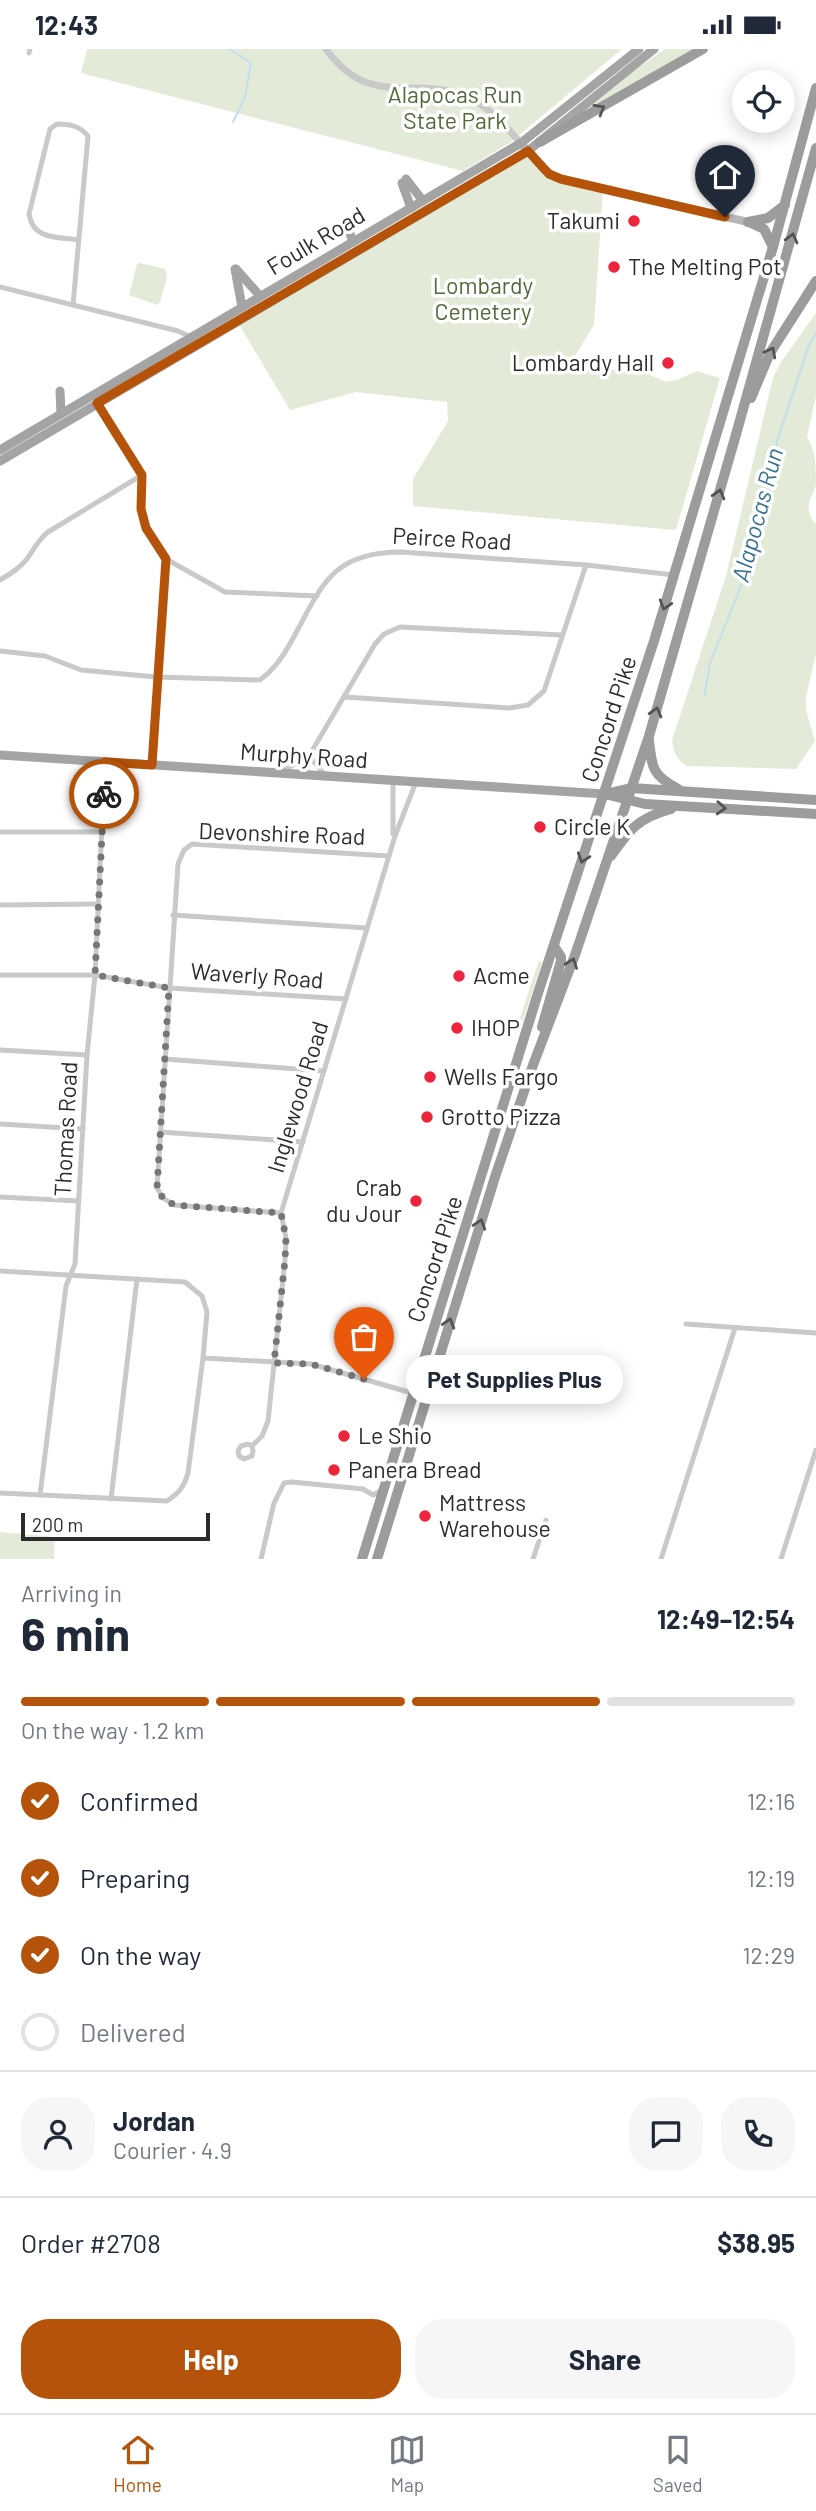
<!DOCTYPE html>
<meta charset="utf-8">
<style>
body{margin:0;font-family:Barlow,sans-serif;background:#f6f6f7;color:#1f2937;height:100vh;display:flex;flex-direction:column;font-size:26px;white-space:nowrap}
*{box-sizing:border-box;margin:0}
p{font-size:23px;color:#747a83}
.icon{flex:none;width:38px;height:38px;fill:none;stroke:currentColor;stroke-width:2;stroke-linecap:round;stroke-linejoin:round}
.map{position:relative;height:1510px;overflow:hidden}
.sheet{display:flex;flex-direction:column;background:#fff;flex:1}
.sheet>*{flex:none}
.fabs{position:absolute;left:732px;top:21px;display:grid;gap:14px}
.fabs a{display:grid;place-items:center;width:63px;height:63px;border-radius:50%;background:#fff;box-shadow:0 4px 18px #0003;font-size:35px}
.scale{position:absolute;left:21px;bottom:18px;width:189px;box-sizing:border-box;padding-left:7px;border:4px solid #2c2c2c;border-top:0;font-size:19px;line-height:24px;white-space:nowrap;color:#2c2c2c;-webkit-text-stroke:5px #fff;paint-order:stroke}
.pin{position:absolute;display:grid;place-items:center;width:60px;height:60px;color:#fff;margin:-72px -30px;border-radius:50% 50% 50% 0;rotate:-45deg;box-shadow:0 0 7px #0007}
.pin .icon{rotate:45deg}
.courier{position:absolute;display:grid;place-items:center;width:70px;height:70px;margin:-35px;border:5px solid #b45309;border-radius:50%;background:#fff;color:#222;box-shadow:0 2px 9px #0007}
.bubble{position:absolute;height:49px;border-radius:24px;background:#fff;box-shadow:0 4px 18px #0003;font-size:23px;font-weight:700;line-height:49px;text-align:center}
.overview em{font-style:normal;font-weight:700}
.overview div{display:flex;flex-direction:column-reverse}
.overview{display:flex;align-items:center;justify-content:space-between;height:119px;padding:0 21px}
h1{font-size:46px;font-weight:700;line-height:52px}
.bar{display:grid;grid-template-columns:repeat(4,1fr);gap:10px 7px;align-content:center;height:84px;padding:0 21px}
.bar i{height:9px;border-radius:5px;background:#e0e1e3}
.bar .selected{background:#b45309}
.bar p{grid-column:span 4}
.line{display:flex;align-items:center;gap:18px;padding:0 21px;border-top:2px solid #e0e1e3}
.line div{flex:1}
.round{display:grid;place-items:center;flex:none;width:74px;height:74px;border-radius:28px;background:#f6f6f7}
ol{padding:0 21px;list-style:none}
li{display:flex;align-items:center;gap:21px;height:77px}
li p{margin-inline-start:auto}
li .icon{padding:7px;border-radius:50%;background:#b45309;color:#fff;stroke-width:4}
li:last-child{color:#747a83}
li i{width:38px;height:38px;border:4px solid #e0e1e3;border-radius:50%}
.primary-button{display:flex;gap:14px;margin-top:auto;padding:14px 21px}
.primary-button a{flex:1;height:80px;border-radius:28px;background:#b45309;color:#fff;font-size:28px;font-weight:700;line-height:80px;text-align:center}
.primary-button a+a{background:#f6f6f7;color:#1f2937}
.status{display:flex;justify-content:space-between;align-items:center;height:49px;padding:0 35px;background:#fff;direction:ltr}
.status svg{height:19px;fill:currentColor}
.tab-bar{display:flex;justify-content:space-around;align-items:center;height:98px;border-top:2px solid #e0e1e3;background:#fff;font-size:19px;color:#747a83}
.tab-bar a{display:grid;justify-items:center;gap:4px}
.tab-bar .selected{color:#b45309}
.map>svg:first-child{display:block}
</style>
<div class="status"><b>12:43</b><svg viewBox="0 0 49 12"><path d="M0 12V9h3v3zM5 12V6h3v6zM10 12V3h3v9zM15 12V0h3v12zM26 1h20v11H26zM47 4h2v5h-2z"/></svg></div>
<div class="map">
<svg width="816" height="1510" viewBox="0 0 816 1510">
<rect width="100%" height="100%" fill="#fff"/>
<g fill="#e3ebd8">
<polygon points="87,0 622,0 511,93 463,122 81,24"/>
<polygon points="665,0 693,0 582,65 628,26"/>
<polygon points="528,102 544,121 603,140 594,276 568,318 643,323 666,333 677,331 697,322 720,329 676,481 413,457 413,430 448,372 447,353 356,343 290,361 237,272"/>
<polygon points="140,214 165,220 167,228 160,253 157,256 129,246 137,215"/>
<path d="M816 264V347L807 388C816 401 816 421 816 436 810 453 804 456 814 474H816V604L806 648V661L815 692 796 720 687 717C677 711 673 702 672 691L726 527 773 329 781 313Z"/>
<polygon points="539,911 542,914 521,977 518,979 518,975"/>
<polygon points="0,1483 55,1488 54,1510 0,1510"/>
</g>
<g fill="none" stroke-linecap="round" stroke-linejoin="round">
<g stroke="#c3deec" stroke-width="2">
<polyline points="229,0 251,14 245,48 233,73"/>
<polyline points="704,648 710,614 747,522 777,416 777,392 810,293 816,285"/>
</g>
<g stroke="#c9c9c9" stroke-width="5">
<polyline points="29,4 30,0"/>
<polyline points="0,238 178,282 191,288"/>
<path d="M73 256 88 87C80 77 70 75 57 75L50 80 29 165C33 191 58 188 79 191"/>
<polyline points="97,354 142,426 141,460 146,479 166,510 151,716"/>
<polyline points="166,510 225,543 317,547"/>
<path d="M0 531C10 525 20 519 27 510 34 500 38 491 48 483L142 426"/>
<path d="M0 602 45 607 81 621 156 628 260 631C274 621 283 608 291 593 321 539 330 503 401 503L586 516 674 526"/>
<polyline points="345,648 509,659 528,656 544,642 586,516"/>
<polyline points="309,707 325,726"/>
<polyline points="281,723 309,707"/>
<polyline points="306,727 309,707 375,595 384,585 400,578 561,586"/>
<polyline points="393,732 393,785"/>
<polyline points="0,783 102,783"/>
<polyline points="0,856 98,855"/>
<polyline points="173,866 367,879"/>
<polyline points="0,926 95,926 169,939 346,950"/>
<polyline points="0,1001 87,1006"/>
<polyline points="165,1010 324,1022"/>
<polyline points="0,1075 83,1080"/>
<polyline points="160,1083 303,1093"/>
<polyline points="0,1148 79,1152"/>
<polyline points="281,1164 174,1156 163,1149 157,1139 178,815 184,801 192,795 389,807"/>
<polyline points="0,1222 185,1233 202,1247 207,1263 203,1309"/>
<polyline points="686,1275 816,1284"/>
<polyline points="252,1397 248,1395 241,1397 238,1402 239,1407 244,1410 252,1407 253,1402 252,1397 262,1387 268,1372 285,1211 286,1189 281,1164 395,787 416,733"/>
<path d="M0 1444 167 1452C179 1444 184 1438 188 1424L203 1309 311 1315 426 1348"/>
<polyline points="40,1446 66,1237 75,1215 87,1006 95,926 105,713"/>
<polyline points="111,1450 137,1230"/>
<polyline points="261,1510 274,1454 284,1434 292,1433 363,1440 373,1446 384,1440"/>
<polyline points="533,1510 546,1471"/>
<polyline points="661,1510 735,1279"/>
<polyline points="781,1510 816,1401"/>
</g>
<path stroke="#c9c9c9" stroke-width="7" d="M326 0C369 60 410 27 463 46 488 56 503 75 521 94"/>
<polyline stroke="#b6b6b6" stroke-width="8" points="521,94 544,121 560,130 748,173"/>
<g stroke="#a4a4a4" stroke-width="9">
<polyline points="406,130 423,152"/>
<polyline points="402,134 411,159"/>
<polyline points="348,179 353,193"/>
<polyline points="235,220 242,258"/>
<polyline points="236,220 260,247"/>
<polyline points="60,342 61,365"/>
<polyline points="0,401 521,94 639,0"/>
<polyline points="0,412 528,102 654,0"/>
<polyline points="0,706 605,745"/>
</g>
<g stroke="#9c9c9c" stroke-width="10">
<polyline points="540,93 703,0"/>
<polyline points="748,173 768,169 785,156"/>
<polyline points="749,173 764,180 773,198"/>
<polyline points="751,349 770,304 816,232"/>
<path d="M649 691C652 719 652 726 678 740"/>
<polyline points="605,745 645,755 816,765"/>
<polyline points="605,745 631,739 816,751"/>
<path d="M611 807C630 780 638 769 671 760"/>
<polyline points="542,978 561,912 561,908 554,897"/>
<polyline points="362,1510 538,944 654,592 773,198 816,39"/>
<polyline points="377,1510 495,1128 533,1016 575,906 649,687 735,389 816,99"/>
</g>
</g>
<defs><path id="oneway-chevron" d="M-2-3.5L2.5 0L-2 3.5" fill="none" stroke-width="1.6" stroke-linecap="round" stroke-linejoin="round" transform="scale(1.75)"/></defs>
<g stroke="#535353">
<use href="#oneway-chevron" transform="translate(600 60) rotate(-30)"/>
<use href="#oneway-chevron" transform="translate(792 189) rotate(-75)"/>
<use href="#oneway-chevron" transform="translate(771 303) rotate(-62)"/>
<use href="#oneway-chevron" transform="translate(719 445) rotate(-74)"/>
<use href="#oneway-chevron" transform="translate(665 556) rotate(107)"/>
<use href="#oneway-chevron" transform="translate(656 663) rotate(-74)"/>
<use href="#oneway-chevron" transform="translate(721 759) rotate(3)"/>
<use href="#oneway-chevron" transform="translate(583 809) rotate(108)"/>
<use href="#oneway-chevron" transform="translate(572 914) rotate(-70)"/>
<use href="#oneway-chevron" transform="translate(480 1175) rotate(-72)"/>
<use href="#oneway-chevron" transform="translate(449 1274) rotate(-73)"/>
</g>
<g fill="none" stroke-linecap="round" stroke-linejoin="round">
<polyline stroke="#767676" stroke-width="7" stroke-dasharray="0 12.6" points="104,745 95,926 169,939 157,1139 163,1149 174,1156 281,1164 286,1189 285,1211 274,1314 311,1315 364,1330"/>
<polyline stroke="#b45309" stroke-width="9" points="104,745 105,713 152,716 166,510 146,479 141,460 142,426 97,354 528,102 549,125 561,130 725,168"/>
</g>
<g fill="#ec253c" stroke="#fff" stroke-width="2.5">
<circle cx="634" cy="172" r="7"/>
<circle cx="614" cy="218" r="7"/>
<circle cx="668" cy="314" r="7"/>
<circle cx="540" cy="778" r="7"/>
<circle cx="459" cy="927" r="7"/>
<circle cx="457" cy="979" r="7"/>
<circle cx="430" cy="1028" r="7"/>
<circle cx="427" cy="1068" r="7"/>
<circle cx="416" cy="1152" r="7"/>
<circle cx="344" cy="1387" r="7"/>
<circle cx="334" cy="1421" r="7"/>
<circle cx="425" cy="1467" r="7"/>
</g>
<g text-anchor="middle" stroke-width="7" stroke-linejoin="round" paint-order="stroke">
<g font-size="23" fill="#516938" stroke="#fff">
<text x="455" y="54">Alapocas Run<tspan x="455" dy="26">State Park</tspan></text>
<text x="483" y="245">Lombardy<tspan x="483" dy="26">Cemetery</tspan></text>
</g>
<g font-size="23" fill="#2c2c2c" stroke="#fff" text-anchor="start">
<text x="620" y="180" text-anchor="end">Takumi</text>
<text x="628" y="226">The Melting Pot</text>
<text x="654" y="322" text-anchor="end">Lombardy Hall</text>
<text x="554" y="786">Circle K</text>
<text x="473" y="935">Acme</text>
<text x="471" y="987">IHOP</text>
<text x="444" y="1036">Wells Fargo</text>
<text x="441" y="1076">Grotto Pizza</text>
<text x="402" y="1147" text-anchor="end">Crab<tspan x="402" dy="26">du Jour</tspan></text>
<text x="358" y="1395">Le Shio</text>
<text x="348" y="1429">Panera Bread</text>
<text x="439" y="1462">Mattress<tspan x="439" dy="26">Warehouse</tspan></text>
</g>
<g font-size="23" fill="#2c2c2c" stroke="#fff">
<text transform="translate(316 192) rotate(-31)" y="8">Foulk Road</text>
<text transform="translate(452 490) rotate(3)" y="8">Peirce Road</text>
<text transform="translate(609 670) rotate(-72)" y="8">Concord Pike</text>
<text transform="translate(304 707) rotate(4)" y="8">Murphy Road</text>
<text transform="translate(282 785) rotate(2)" y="8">Devonshire Road</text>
<text transform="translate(257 927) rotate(4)" y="8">Waverly Road</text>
<text transform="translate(298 1048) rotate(-73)" y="8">Inglewood Road</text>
<text transform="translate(66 1080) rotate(-87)" y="8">Thomas Road</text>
<text transform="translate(435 1210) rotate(-72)" y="8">Concord Pike</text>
</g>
<g font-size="24" font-style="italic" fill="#387291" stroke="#fff">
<text transform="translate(758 466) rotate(-75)" y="8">Alapocas Run</text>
</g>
</g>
</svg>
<div class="fabs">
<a><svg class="icon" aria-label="locate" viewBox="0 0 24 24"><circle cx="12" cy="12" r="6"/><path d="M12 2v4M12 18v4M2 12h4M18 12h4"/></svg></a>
</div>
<div class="scale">200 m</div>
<div class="pin" style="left:364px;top:1330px;background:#ea580c"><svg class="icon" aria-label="bag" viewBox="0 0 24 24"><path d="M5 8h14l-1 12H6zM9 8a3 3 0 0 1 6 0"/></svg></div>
<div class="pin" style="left:725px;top:168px;background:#1f2937"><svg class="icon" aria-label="home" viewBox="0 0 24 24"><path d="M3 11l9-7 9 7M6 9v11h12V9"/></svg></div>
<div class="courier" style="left:104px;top:745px"><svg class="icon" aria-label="bike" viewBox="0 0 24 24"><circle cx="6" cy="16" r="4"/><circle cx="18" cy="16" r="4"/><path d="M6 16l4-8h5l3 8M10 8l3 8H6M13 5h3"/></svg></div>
<div class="bubble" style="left:406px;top:1306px;width:217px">Pet Supplies Plus</div>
</div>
<section class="sheet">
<div class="overview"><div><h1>6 min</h1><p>Arriving in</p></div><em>12:49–12:54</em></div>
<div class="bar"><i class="selected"></i><i class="selected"></i><i class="selected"></i><i></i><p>On the way · 1.2 km</p></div>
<ol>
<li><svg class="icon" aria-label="check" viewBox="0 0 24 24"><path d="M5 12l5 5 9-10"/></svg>Confirmed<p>12:16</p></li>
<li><svg class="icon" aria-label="check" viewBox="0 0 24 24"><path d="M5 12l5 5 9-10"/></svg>Preparing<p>12:19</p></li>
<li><svg class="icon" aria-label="check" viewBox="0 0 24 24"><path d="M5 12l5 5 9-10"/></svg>On the way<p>12:29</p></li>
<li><i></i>Delivered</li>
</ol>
<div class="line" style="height:126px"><a class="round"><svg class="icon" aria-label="person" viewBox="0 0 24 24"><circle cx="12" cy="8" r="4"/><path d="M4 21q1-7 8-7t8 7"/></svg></a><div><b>Jordan</b><p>Courier · 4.9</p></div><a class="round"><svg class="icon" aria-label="chat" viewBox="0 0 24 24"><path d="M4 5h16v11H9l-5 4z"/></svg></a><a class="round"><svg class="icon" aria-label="phone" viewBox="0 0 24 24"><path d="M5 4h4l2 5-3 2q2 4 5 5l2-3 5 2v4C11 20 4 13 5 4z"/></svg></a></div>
<div class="line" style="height:91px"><div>Order #2708</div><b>$38.95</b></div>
<div class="primary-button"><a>Help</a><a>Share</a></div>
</section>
<nav class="tab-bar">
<a class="selected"><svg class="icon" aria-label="home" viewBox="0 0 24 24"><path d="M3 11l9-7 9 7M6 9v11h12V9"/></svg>Home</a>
<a><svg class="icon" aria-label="map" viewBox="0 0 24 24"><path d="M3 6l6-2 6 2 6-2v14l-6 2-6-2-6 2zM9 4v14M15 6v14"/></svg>Map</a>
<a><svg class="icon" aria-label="saved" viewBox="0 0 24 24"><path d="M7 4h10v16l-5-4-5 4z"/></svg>Saved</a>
</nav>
